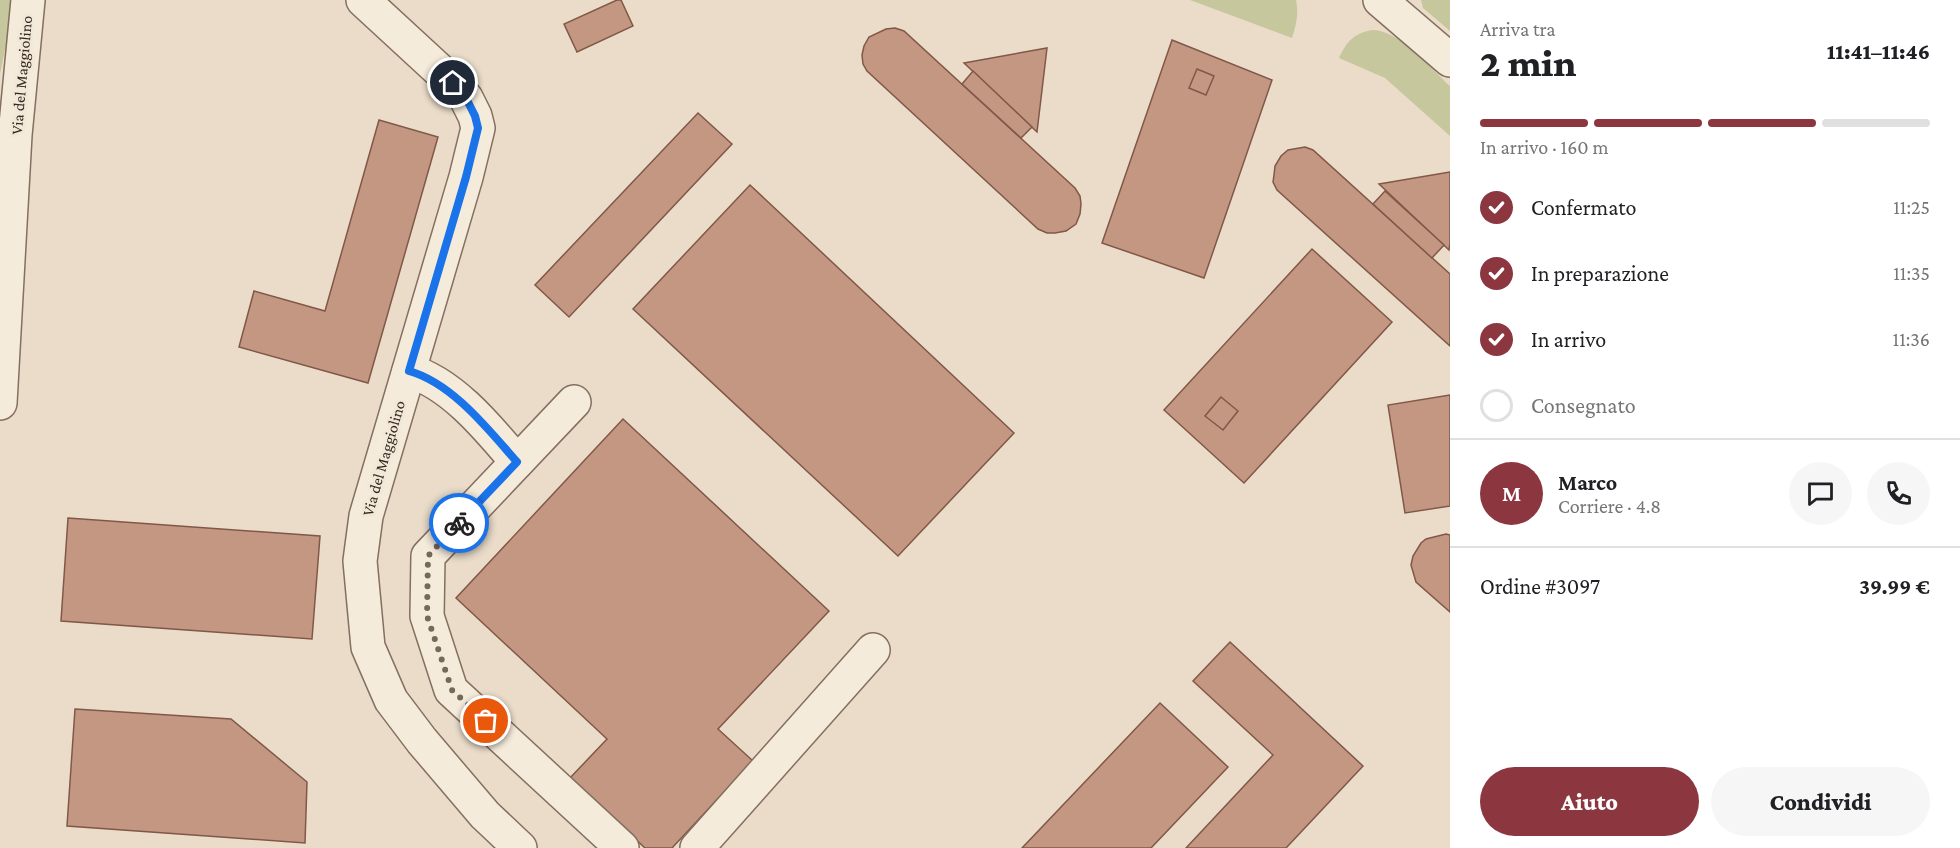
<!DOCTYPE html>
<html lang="it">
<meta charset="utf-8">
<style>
body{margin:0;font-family:"Crimson Pro",serif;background:#f6f6f6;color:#202124;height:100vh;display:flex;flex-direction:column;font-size:22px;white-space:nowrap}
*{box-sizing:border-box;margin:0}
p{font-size:20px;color:#757577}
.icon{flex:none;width:33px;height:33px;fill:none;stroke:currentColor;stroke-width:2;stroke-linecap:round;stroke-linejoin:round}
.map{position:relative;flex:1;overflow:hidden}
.side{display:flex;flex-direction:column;background:#fff;width:510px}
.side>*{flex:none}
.pin{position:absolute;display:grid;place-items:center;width:51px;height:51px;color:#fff;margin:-26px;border:3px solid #fff;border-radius:50%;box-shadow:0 2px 6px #0007}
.courier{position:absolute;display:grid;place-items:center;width:60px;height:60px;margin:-30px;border:4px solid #1a73e8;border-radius:50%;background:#fff;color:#222;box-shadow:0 2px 8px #0007}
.head em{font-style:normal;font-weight:800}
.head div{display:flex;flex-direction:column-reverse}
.head{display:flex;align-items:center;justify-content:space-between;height:102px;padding:0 30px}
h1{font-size:39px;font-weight:800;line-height:45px}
.bar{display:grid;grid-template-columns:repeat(4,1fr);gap:9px 6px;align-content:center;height:72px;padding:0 30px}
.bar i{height:8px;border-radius:4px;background:#e0e0e0}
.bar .on{background:#8c3640}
.bar p{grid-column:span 4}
.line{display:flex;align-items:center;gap:15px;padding:0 30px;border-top:2px solid #e0e0e0}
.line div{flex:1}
.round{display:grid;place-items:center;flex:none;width:63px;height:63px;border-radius:32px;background:#f6f6f6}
ol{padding:0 30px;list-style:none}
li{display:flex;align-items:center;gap:18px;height:66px}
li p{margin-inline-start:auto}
li .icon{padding:6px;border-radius:50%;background:#8c3640;color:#fff;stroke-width:4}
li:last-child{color:#757577}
li i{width:33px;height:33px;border:3px solid #e0e0e0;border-radius:50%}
.button{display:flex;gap:12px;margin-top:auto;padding:12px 30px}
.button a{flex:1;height:69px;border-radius:36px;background:#8c3640;color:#fff;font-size:24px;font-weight:800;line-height:69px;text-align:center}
.button a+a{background:#f6f6f6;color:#202124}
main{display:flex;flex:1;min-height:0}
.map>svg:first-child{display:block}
</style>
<main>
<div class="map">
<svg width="1450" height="848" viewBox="0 0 1450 848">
<rect width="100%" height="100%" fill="#eadcc9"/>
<g fill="#c7c79e">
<polygon points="0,0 15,0 0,74"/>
<path d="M1190 0H1296C1299 13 1296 26 1292 38Z"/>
<polygon points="1421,0 1450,0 1450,31 1423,8"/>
<path d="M1373 30C1401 31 1430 68 1450 86V136L1385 78 1339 58C1347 41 1354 33 1373 30Z"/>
</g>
<g fill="#c49783" stroke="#815848" stroke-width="1.5">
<polygon points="617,0 621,0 633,26 577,52 564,24"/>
<polygon points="895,28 904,31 1075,188 1080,196 1081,204 1080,214 1076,224 1066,231 1055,233 1047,233 1038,229 867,71 863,64 862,55 864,46 869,37 886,29"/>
<polygon points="1172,40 1272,80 1204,278 1102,243"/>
<polygon points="1047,48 1037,132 964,63"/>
<polygon points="1197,69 1214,76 1206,95 1189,88"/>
<polygon points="973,71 1032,127 1021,138 962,84"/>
<polygon points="698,113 732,144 569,317 535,285"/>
<polygon points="379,120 438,137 368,383 239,347 254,291 325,311"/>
<polygon points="1305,147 1313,150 1450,274 1450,346 1277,190 1273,182 1274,175 1275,166 1281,156 1288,150"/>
<polygon points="1450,172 1450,243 1449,250 1379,184"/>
<polygon points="750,185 1014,433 898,556 633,309"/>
<polygon points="1385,191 1444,245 1432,258 1373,204"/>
<polygon points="1312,249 1392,322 1244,483 1164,410"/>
<polygon points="1450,395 1450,506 1405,513 1388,405"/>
<polygon points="1221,397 1238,411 1223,430 1205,416"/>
<polygon points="623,419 829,611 718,729 753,761 672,848 645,848 570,778 607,739 456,598"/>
<polygon points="68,518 320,536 312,639 61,621"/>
<polygon points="1446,534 1450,535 1450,612 1416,582 1411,565 1413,556 1421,543 1426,539"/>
<polygon points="1230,642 1363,766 1286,848 1186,848 1273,755 1193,681"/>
<polygon points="1160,703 1228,767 1151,848 1022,848"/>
<polygon points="75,709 231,719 307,782 305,843 67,826"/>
</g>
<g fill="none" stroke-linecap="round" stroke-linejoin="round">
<defs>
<g id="minor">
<polyline points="363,0 453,83 466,98 475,116 478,128 466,177 366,516 360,561 368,647 391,700 422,741 485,815 520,848"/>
<polyline points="1380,0 1450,60"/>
<path d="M409 371C452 383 489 429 517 462"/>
<polyline points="574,402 428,556 427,616 451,690 622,848"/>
<polyline points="0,403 15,135 28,0"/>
<polyline points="697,848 873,650"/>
</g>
</defs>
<use href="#minor" stroke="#846f60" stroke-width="36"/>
<use href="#minor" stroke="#f5ebdb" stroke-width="33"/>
</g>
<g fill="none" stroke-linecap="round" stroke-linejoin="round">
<polyline stroke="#75685c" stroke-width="6" stroke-dasharray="0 10.8" points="459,523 428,556 427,616 452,690 486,721"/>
<path stroke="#1a73e8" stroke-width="8" d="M453 83 466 98 475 116 478 128 466 177 409 371C452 383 488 429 517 462L459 523"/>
</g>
<g text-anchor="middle" stroke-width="6" stroke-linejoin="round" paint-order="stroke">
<g font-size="16" fill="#362921" stroke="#f2e8d8">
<text transform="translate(21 75) rotate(-85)" y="6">Via del Maggiolino</text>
<text transform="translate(383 458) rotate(-74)" y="6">Via del Maggiolino</text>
</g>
</g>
</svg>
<div class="pin" style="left:486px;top:721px;background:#ea580c"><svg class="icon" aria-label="bag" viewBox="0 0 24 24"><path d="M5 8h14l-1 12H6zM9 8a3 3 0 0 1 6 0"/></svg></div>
<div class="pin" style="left:453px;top:83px;background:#1f2937"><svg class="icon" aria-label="home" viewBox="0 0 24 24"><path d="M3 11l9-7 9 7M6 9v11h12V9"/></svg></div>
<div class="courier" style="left:459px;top:523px"><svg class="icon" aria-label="bike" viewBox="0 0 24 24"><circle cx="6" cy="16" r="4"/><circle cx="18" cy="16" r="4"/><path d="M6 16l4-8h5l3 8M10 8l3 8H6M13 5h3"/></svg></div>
</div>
<section class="side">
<div class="head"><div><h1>2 min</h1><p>Arriva tra</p></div><em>11:41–11:46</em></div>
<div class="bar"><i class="on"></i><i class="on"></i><i class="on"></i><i></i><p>In arrivo · 160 m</p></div>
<ol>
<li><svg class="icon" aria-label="check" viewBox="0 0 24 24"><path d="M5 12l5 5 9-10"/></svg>Confermato<p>11:25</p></li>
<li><svg class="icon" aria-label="check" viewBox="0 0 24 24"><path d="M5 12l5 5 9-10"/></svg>In preparazione<p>11:35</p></li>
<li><svg class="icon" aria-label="check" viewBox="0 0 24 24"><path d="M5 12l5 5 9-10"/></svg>In arrivo<p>11:36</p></li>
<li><i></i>Consegnato</li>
</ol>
<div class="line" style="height:108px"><b class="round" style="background:#8c3640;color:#fff">M</b><div><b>Marco</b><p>Corriere · 4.8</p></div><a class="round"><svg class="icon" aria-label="chat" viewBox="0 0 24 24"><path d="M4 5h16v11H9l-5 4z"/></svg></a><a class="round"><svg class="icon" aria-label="phone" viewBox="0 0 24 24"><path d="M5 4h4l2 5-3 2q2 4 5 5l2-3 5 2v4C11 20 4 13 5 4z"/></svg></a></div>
<div class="line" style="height:78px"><div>Ordine #3097</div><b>39.99 €</b></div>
<div class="button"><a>Aiuto</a><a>Condividi</a></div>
</section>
</main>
